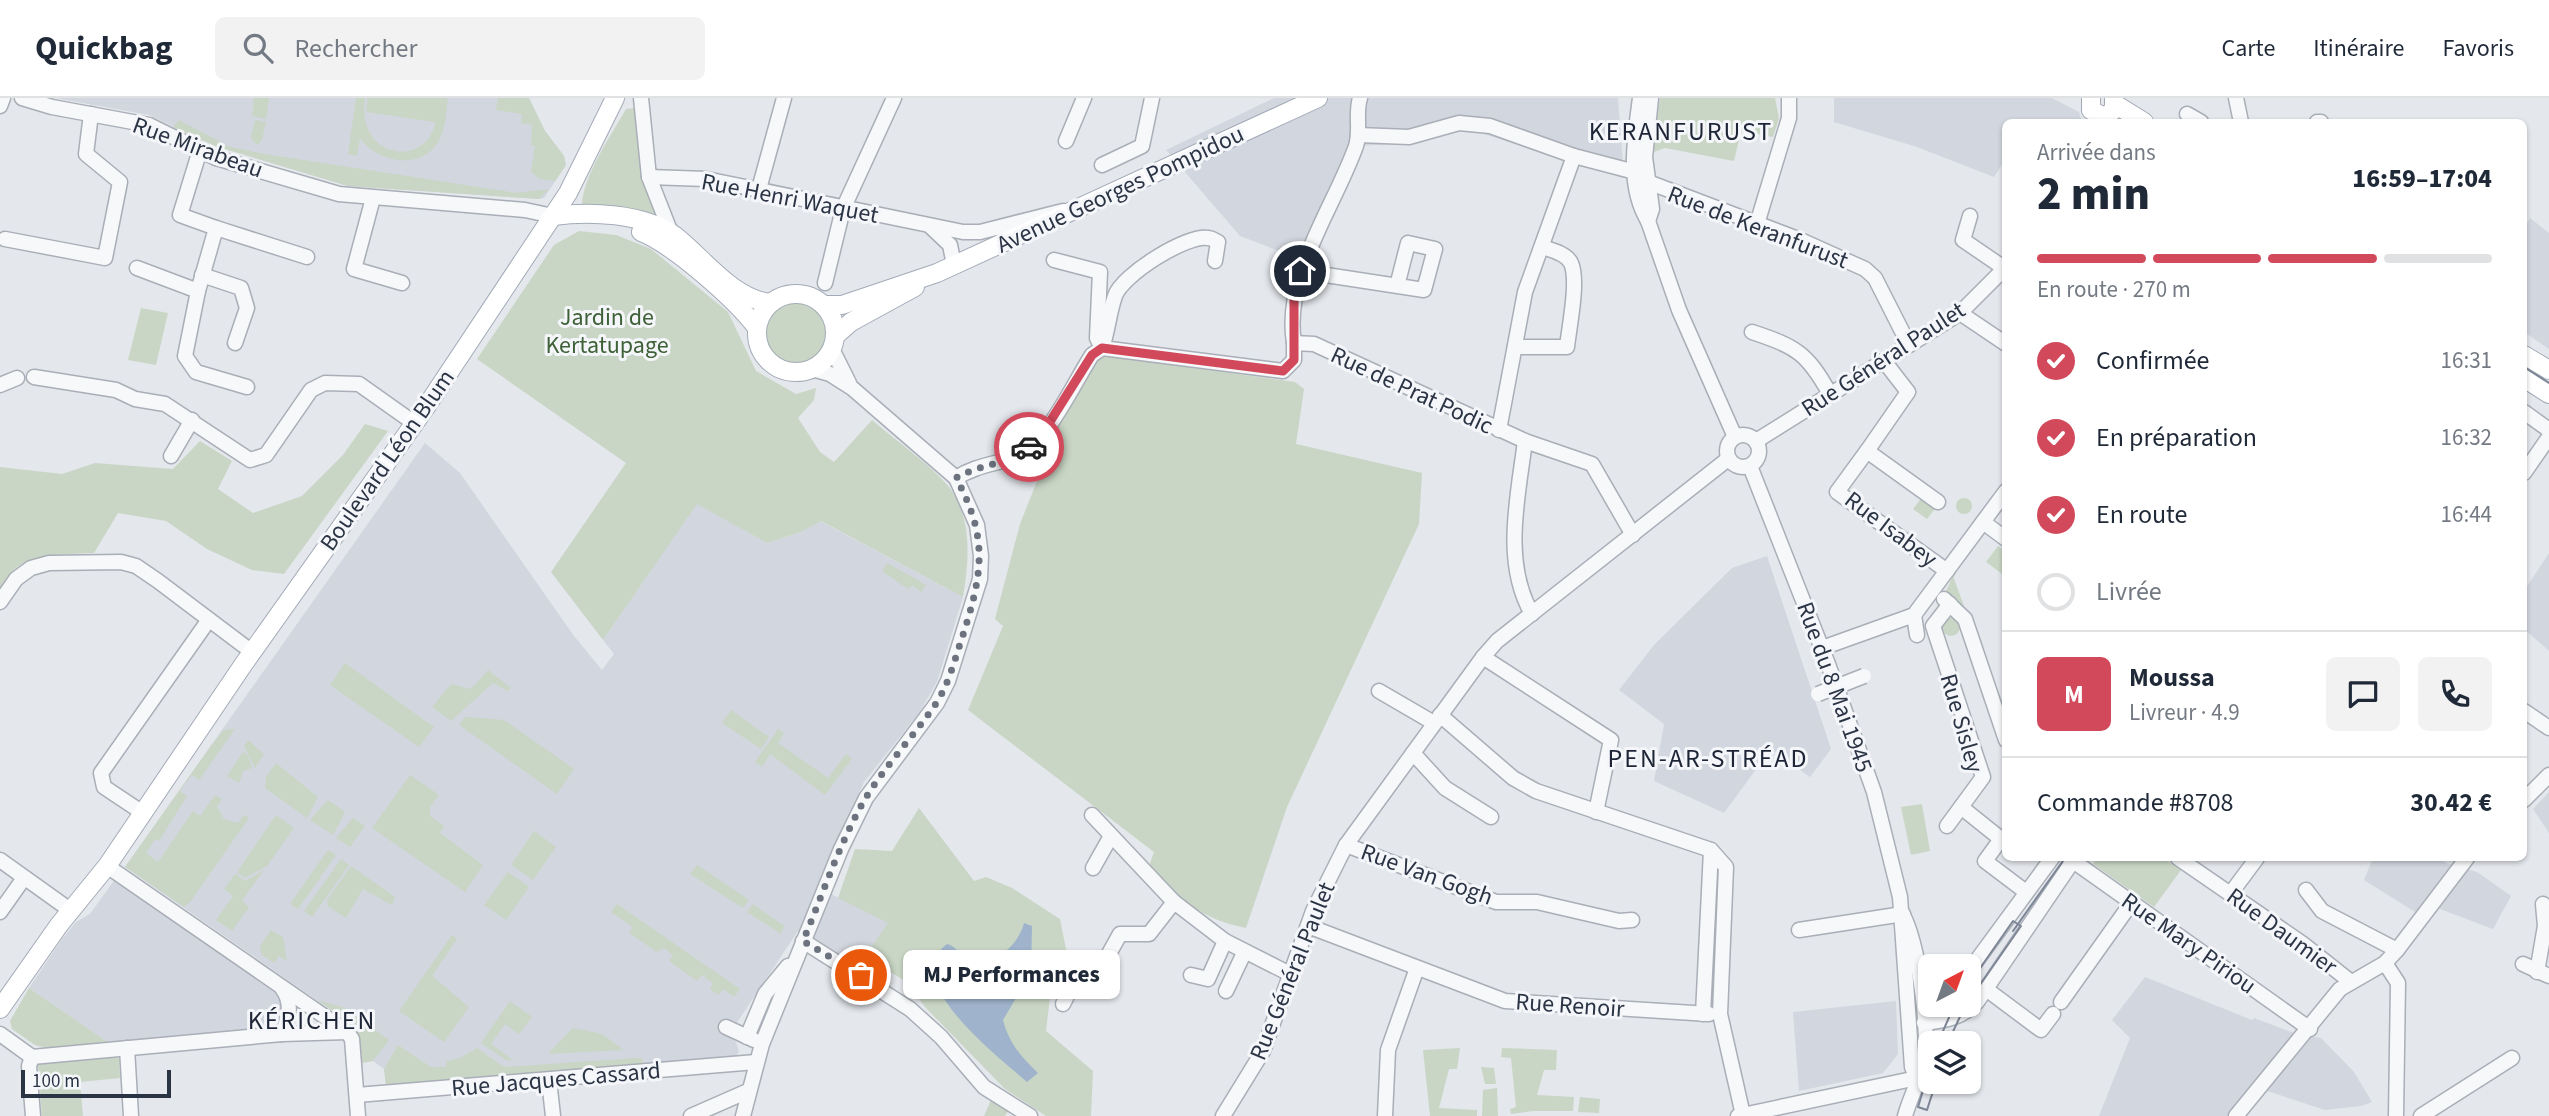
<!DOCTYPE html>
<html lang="fr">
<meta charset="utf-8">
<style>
body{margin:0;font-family:"Source Sans 3",sans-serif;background:#f2f2f3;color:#1f2937;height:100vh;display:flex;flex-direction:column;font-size:26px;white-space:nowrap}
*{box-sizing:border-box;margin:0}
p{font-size:23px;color:#747a83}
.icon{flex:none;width:38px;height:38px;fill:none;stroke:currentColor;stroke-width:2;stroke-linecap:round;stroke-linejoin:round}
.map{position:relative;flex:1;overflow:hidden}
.drawer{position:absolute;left:2002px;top:21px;width:525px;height:742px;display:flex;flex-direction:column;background:#fff;border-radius:10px;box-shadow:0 2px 5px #0004}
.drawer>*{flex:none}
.needle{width:46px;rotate:41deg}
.fabs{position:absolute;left:1918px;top:856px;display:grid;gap:14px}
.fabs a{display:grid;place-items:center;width:63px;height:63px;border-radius:10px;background:#fff;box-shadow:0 2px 5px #0004;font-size:35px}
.scale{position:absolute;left:21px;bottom:18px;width:150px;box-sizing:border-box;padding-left:7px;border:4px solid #2b3445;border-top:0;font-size:19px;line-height:24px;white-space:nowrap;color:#2b3445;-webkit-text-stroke:5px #f4f6f9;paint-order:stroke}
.pin{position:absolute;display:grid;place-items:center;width:60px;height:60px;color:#fff;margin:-30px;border:4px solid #fff;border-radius:50%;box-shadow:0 2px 7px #0007}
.courier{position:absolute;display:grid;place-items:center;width:70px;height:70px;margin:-35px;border:5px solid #d1495b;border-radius:50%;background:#fff;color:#222;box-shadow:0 2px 9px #0007}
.bubble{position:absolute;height:49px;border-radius:10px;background:#fff;box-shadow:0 2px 5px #0004;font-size:23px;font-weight:800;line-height:49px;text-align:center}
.head em{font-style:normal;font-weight:800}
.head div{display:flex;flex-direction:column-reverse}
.head{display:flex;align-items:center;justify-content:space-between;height:119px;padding:0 35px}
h1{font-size:46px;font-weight:800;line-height:52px}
.bar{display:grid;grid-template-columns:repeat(4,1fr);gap:10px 7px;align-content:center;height:84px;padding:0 35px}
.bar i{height:9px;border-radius:5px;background:#e0e1e3}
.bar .active{background:#d1495b}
.bar p{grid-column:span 4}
.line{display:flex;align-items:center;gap:18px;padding:0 35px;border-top:2px solid #e0e1e3}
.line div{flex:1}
.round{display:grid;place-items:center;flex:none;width:74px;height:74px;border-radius:10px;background:#f2f2f3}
ol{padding:0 35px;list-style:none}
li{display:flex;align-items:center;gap:21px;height:77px}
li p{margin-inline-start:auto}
li .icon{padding:7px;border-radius:50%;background:#d1495b;color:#fff;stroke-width:4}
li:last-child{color:#747a83}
li i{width:38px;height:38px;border:4px solid #e0e1e3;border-radius:50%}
header{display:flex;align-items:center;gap:42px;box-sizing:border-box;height:98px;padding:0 35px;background:#fff;border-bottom:2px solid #e0e1e3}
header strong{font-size:33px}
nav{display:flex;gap:38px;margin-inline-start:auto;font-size:24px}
.search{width:490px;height:63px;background:#f2f2f3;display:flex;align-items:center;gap:18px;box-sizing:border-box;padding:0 24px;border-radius:10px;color:#747a83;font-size:26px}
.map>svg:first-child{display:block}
</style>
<header>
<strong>Quickbag</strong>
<div class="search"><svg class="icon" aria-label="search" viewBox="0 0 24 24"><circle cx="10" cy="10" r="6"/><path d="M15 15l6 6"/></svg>Rechercher</div>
<nav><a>Carte</a><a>Itinéraire</a><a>Favoris</a></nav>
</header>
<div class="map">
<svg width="2549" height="1018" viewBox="0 0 2549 1018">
<rect width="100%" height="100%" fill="#e4e7ec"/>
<g fill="#d2d6de">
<polygon points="55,0 529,0 545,33 564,58 566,67 544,100 539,101 348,88 215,48 149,17"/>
<polygon points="1274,0 1618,0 1624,80 1474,33 1446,34 1420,45 1354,48 1303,162 1240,138 1166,52"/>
<polygon points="1834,0 2052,0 2079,14 2082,24 2006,24 2005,62 1994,79 1917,49 1834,24"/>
<polygon points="2530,120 2549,135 2549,251 2524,234 2524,131"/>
<polygon points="425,345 460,375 574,538 602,572 614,556 603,542 697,405 767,445 801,434 820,423 963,499 937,584 919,615 864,684 817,789 889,825 858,867 798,833 728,938 736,944 739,954 736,959 386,987 384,971 373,963 362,965 359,936 354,928 125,769"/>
<polygon points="2549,455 2549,553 2524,531 2524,493"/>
<polygon points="1767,458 1831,651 1810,679 1771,651 1724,715 1654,683 1664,626 1619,592 1654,547 1732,470"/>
<polygon points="2549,694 2549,735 2533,711"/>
<polygon points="2373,760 2438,760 2448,766 2477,774 2511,798 2493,831 2440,811 2415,814 2364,782"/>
<polygon points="115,781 277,894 282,910 275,925 262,931 107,944 29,890 62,841 76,824 90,816"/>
<polygon points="2145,879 2252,922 2254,920 2297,936 2321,940 2354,974 2372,1004 2361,1008 2325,1012 2261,991 2240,1018 2099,1018 2130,940 2112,922"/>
<polygon points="1896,903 1898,956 1883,975 1799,993 1793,914"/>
</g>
<g fill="#c9d6c5">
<polygon points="254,0 269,0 266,21 252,18"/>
<path d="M356 0H365C356 64 429 69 435 24L366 14 368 0H448C446 12 446 27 441 38 427 74 378 66 360 40L357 58 348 56Z"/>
<polygon points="498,0 529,0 545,33 564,58 566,67 555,83 540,81 531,74 535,48 531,47 532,27 521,25 522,16 496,12"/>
<polygon points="1660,0 1775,0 1779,20 1773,39 1741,33 1734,63 1665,50 1651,55"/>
<path d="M637 10C636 50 640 93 664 127L607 107 582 108C582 79 612 36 626 11Z"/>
<polygon points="179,22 230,49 265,56 516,95 549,91 539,101 348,88 215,48 173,29"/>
<polygon points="255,22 266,24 262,42 257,47 251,40"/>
<path d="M579 133 616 137 651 151 728 214 756 273 796 296 816 290 814 302 798 320 820 354 834 364 872 322C894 341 932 368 949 389 973 421 969 463 963 499L821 423 801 434 767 445 697 406 603 542 551 474 626 365 477 261 554 147Z"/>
<circle cx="795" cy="236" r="31"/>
<polygon points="141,210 168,215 156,267 128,262"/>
<path d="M1100 257 1295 284 1304 291 1296 346 1422 375 1419 426 1287 709 1246 830C1202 822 1180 800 1148 771L1154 754 968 612 1003 528 995 521 1020 426 1064 315Z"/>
<path d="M365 326 388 333 284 476 252 472 207 451 166 423 118 415 94 455C57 457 20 452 0 490V369L62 376 95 365 173 371 200 343 232 363 218 391 253 415 302 398 343 357Z"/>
<polygon points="1923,398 1937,408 1927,421 1913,411"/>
<circle cx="1964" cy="408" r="8"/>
<polygon points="1998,448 2005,453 2005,478 1986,464"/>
<polygon points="887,465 926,487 921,494 912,487 908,491 882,473"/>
<polygon points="1953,478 1964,508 1945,495"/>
<circle cx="1951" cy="529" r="9"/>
<polygon points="345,565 434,629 419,649 330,587"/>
<polygon points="488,572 511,590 508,593 493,585 451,623 432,609 451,586 471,591"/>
<polygon points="731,612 769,639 761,651 722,625"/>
<polygon points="465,619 504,622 574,671 557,696 459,627"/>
<polygon points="235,631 199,682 192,677 180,693 187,698 159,743 155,741 146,755 158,764 193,713 200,718 215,697 222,701 217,709 224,721 238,725 244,717 249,720 190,804 184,809 125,769 213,645 224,632"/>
<polygon points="778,631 784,635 778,645 828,680 846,656 852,661 825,697 770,656 762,669 755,664"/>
<polygon points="248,642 264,656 255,670 244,648"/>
<polygon points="243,654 248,657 252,670 243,673 239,685 227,678"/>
<polygon points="276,665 318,699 307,720 265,690 266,679"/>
<polygon points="410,677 439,697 430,709 430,718 444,728 440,735 483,767 465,794 372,730"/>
<polygon points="328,702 345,714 333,737 310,722"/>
<polygon points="1922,706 1930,753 1911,757 1901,709"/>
<polygon points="919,710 974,783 986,779 1012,790 1060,821 1066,851 1051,891 1046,933 1093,973 1091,1018 1046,1018 1005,991 925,909 905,883 865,858 888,825 838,800 855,751 892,753"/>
<polygon points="276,717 294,730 267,768 245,780 237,774"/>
<polygon points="353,720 365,728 350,749 336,740"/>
<polygon points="534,733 556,749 533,782 511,767"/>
<polygon points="328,752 336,757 298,811 290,806"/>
<polygon points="2097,760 2163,760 2181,772 2154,809 2093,766"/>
<polygon points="341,761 349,767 312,819 304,813"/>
<polygon points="697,767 749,802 743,810 690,776"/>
<polygon points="351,768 395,799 392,807 363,791 346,820 328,808 327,802"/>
<polygon points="264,772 242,802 249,809 232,833 216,822 233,798 224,791 235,776 245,783"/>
<polygon points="508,774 529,789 506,822 484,807"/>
<polygon points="617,806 740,891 734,899 723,891 718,897 710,891 713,885 702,877 697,883 669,863 673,857 664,850 657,854 629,835 633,829 611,814"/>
<polygon points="753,806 784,828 781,836 747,814"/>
<polygon points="271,832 283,839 287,863 279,858 274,865 262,857 260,848"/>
<polygon points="452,837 457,841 432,878 469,909 444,944 399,913"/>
<polygon points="29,890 106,943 107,944 47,950 35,947 12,931 10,923"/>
<path d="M317 902 345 910 389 942 373 963 362 965C357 923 351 926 317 902Z"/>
<polygon points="510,903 532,919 519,936 505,926 491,946 514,963 506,962 481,945"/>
<polygon points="573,930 602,936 624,952 548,956"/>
<polygon points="398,947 431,969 446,969 446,963 460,960 477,950 504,969 637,960 642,960 643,966 386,987 384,971"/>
<polygon points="1460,950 1457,971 1449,971 1439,1010 1477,1012 1477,1018 1430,1018 1423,952"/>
<polygon points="1502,950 1557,952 1556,972 1544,972 1537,997 1574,999 1573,1013 1533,1013 1511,1016 1510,1011 1516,1009 1511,960 1501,959"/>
<polygon points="115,958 119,961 120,980 80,984 83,1018 42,1018 38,967 40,964"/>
<polygon points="1481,969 1494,970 1496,986 1485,986"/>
<polygon points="1497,990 1498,1018 1482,1018 1483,992"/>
<polygon points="1580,999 1600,1001 1599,1015 1578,1014"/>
<polygon points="991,1002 1008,1013 1005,1018 984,1018"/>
</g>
<path fill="#9fb4cc" d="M1024 825 1032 828 1031 875 1003 922C1009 945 1021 959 1038 975L1027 984C1000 960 897 882 947 846 956 848 960 858 969 861 994 869 1018 848 1024 825Z"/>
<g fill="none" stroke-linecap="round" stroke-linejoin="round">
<defs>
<g id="minor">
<polyline points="22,0 52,9 149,27 216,60 339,96 525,112 553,118"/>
<polyline points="641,0 649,79 671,135"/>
<path d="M1640 0C1635 39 1626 87 1648 123L1679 212 1735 339"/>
<polyline points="2236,0 2241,24"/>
<polyline points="0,8 3,0"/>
<polyline points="2187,16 2201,24"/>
<polyline points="2317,24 2321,24"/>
<polyline points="1358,37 1409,39 1459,25 1490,28 1574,58 1635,74"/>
<polyline points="1066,43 1084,0"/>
<polyline points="1102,67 1142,48 1152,0"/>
<polyline points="649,79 706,81 963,134 980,134 1063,113"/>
<polyline points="1648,84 1798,141 1865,171 1875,180 1909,247"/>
<polyline points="759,91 784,0"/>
<polyline points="373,100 354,171 402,185"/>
<polyline points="1970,118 1963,142 2004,170"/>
<polyline points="1648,123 1652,111 1645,59 1651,0"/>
<polyline points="1757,126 1789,20 1789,0"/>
<polyline points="931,129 950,147 954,167"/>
<polyline points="216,130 307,159"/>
<polyline points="5,141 105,160 120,84 86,56 91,16"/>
<polyline points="1054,162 1100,174 1097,240 1102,250"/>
<polyline points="137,170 198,193 216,130 180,117 200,52"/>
<polyline points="1300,173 1424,192 1435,151 1408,145 1397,188"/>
<polyline points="202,177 241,190 247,210 235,245"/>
<polyline points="825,185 843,111 894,0"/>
<polyline points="198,193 185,258 196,274 247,289"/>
<polyline points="1960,215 2006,246"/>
<path d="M1752 234C1797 249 1807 255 1830 296"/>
<path d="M1294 245C1283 177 1334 110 1356 48 1361 32 1355 16 1360 0"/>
<path d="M1515 249H1567C1569 229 1579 183 1571 165 1566 155 1551 152 1542 149"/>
<path d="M1102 250C1108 233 1109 215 1115 198 1122 177 1187 136 1208 140 1212 140 1215 143 1218 144L1215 163"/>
<polyline points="832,251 849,285"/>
<polyline points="1884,263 1908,294 1867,353 1938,404"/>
<polyline points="34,279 116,292 135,301 165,306 250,362 266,357 311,292 325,285 359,286 414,325"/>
<polyline points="0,287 17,280"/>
<polyline points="2524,314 2549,332"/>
<polyline points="1499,332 1525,194 1574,58"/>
<circle cx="1743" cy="353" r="16"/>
<path d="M1525 343C1518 399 1502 464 1532 516"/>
<polyline points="1756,343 1960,215 2006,169"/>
<polyline points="1867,353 1837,394 1947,473"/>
<polyline points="171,358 192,322"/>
<polyline points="1750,368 1828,566 1874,694 1900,799 1912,969 1917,980"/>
<polyline points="2524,375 2549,339"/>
<path d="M956 380C976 367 997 366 1018 358 1046 346 1075 283 1092 257L1102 250 1283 273 1294 262V245L1314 246 1525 343 1592 366 1633 437"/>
<polyline points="1983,424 2006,441"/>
<polyline points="1944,501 1965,521 2006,642"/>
<polyline points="0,504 16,481 31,470 49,465 121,464 136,468 158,483 252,554"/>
<polyline points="1950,506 1933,528 1983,679 1961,709 2001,741 1985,763 2026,794"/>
<polyline points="1914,517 1917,537"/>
<polyline points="1822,550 1914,517 2006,393"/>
<polyline points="1483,559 1611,642 1596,714"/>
<polyline points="1379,593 1434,625"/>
<polyline points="2524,613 2549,630"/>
<polyline points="1440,617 1513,680 1536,693 1711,752"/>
<polyline points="1413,655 1445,690 1491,719"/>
<polyline points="2524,702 2549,677"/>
<polyline points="143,715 104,689 101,675 208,523"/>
<polyline points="1092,717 1174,804 1225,843 1292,877"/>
<polyline points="1947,728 1961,709"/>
<polyline points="1346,747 1496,804 1537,804 1619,823 1632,822"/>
<polyline points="2069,760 2310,931"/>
<polyline points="2178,760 2303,846 2351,884"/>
<polyline points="0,762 70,812"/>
<polyline points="107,768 347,934 352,941 358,1018"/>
<polyline points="1093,770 1111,738"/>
<polyline points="2306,792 2322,813 2397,852"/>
<polyline points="2231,795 2257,760"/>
<polyline points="0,814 24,780"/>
<path d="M1903 817C1918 847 1930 928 1924 961 1921 980 1910 999 1905 1018"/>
<polyline points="1308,828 1505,903 1709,916"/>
<polyline points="1799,832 1903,816"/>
<polyline points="803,843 910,911 941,939 984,989 1030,1018"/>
<polyline points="2385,865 2398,885 2396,1018"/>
<polyline points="2523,866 2549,878"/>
<polyline points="1969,873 2052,760"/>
<polyline points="2537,874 2545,828 2543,806"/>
<polyline points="1191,877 1208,881 1225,843"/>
<path d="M282 890C293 905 289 919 282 936"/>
<polyline points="1986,891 2041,932 2053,916"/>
<polyline points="1226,893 1244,855"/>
<polyline points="2061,904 2132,804"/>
<polyline points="1063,906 1082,868 1101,870 1120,836 1149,836 1174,804"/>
<polyline points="1703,916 1711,752 1726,769 1720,916 1743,1017"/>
<path d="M1924 925C1945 923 1962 920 1977 904L2075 760"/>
<polyline points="726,929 754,942"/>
<polyline points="0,936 32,959 282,936 347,934"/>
<polyline points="747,939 765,896 788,868"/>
<polyline points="127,950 131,1018"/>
<polyline points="32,959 29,968 33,1018"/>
<polyline points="549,982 553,1018"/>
<polyline points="357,997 756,964"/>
<polyline points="691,1018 748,993"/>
<polyline points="743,1018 762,946 841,751 866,700 937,605 948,583 980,481 981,458 977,427 956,380 852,290 830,276 812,271"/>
<polyline points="1223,1018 1263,953 1313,813 1346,747 1483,559 1497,543 1728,361"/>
<polyline points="1385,1018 1388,952 1417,870"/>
<polyline points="1738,1018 1917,980"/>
<polyline points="2236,1018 2340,891 2385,865 2397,852 2467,760"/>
<polyline points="2421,1018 2512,960"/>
</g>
<g id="major">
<polyline points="2091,0 2091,12 2104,19 2114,12 2114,0"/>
<polyline points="2115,6 2144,24"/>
<path d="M553 118C589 113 643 115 674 137 704 160 731 200 770 205"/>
<path d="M641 134C674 147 736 202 757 230"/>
<circle cx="796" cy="235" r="39"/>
<polyline points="823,207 842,207 937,175 1318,0"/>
<polyline points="835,238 851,224 915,189"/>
<polyline points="2524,257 2549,272"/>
<polyline points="2524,280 2549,296"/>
<polyline points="0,911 59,827 107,768 243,567 426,309 568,95 615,0"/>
</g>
</defs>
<use href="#minor" stroke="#a9aeb7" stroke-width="17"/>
<use href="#major" stroke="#a3abb8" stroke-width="20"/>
<use href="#minor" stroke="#f7f8fa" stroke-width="14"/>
<use href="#major" stroke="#fff" stroke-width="18"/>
<g stroke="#7d8696" stroke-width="2">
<polyline points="2524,269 2549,285"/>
<polyline points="2013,833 2065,760"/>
<polyline points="1969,886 2013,823 2021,828 1973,897 1969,894 1973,897 1969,903"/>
<polyline points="1955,906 1939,942 1949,942 1966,906"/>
<polyline points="1930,970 1918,1009 1927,1012 1936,984"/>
</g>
<defs>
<polyline id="minor-bridge" points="1818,596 1864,578"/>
</defs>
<use href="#minor-bridge" stroke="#a9aeb7" stroke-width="17" stroke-linecap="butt"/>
<use href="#minor-bridge" stroke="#f7f8fa" stroke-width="14"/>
</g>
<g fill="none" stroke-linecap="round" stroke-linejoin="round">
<path stroke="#6c737f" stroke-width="7" stroke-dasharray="0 12.6" d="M861 877 803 843C823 796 839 746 865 701 885 668 913 639 935 607 948 588 954 564 961 543 982 478 990 442 956 380 979 366 1009 367 1029 349"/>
<polyline stroke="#d1495b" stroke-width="9" points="1029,349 1039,341 1092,257 1102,250 1283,273 1294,262 1294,198 1300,173"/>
</g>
<g text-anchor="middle" stroke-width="6" stroke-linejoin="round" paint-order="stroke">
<g font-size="24" fill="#2b3445" stroke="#f4f6f9">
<text transform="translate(198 49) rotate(20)" y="8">Rue Mirabeau</text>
<text transform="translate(1120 91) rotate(-25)" y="8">Avenue Georges Pompidou</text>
<text transform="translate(790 100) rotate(11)" y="8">Rue Henri Waquet</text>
<text transform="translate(1758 129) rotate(21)" y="8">Rue de Keranfurust</text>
<text transform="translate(1883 261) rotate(-33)" y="8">Rue Général Paulet</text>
<text transform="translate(1412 292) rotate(25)" y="8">Rue de Prat Podic</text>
<text transform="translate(387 362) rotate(-55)" y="8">Boulevard Léon Blum</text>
<text transform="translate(1891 431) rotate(37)" y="8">Rue Isabey</text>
<text transform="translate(1835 589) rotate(70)" y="8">Rue du 8 Mai 1945</text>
<text transform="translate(1962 625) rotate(74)" y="8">Rue Sisley</text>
<text transform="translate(1427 776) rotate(20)" y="8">Rue Van Gogh</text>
<text transform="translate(2282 833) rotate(36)" y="8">Rue Daumier</text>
<text transform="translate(2189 845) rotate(35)" y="8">Rue Mary Piriou</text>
<text transform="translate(1292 873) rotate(-68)" y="8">Rue Général Paulet</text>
<text transform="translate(1570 907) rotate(4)" y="8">Rue Renoir</text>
<text transform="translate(556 981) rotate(-5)" y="8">Rue Jacques Cassard</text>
</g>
<g font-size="24" fill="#3f6138" stroke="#f4f6f9">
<text x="607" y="227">Jardin de<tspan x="607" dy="28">Kertatupage</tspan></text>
</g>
<g font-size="26" letter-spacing="2" fill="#1d2536" stroke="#f4f6f9">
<text x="1681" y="42">KERANFURUST</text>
<text x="1708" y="669">PEN-AR-STRÉAD</text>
<text x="312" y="931">KÉRICHEN</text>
</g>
</g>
</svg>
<div class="fabs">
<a><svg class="needle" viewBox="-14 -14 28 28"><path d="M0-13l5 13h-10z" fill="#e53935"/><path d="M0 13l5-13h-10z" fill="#747a83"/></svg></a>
<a><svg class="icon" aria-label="layers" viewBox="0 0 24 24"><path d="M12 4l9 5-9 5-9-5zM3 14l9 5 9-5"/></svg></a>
</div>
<div class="scale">100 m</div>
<div class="pin" style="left:861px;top:877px;background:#ea580c"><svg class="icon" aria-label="bag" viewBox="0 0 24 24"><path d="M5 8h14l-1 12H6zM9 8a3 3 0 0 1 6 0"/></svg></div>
<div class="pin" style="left:1300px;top:173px;background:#1f2937"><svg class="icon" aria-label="home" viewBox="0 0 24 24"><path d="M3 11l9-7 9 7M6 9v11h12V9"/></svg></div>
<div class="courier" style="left:1029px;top:349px"><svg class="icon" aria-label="car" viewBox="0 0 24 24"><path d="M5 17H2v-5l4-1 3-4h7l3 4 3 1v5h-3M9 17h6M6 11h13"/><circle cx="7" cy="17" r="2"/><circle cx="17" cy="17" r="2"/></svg></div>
<div class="bubble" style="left:903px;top:852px;width:217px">MJ Performances</div>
<section class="drawer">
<div class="head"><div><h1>2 min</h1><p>Arrivée dans</p></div><em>16:59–17:04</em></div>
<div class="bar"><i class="active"></i><i class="active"></i><i class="active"></i><i></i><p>En route · 270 m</p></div>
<ol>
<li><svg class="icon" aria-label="check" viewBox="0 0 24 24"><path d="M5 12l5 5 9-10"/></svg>Confirmée<p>16:31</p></li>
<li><svg class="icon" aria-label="check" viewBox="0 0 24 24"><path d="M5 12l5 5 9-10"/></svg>En préparation<p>16:32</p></li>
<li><svg class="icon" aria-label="check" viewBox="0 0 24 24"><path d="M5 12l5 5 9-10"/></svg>En route<p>16:44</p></li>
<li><i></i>Livrée</li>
</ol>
<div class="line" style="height:126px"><b class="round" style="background:#d1495b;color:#fff">M</b><div><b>Moussa</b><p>Livreur · 4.9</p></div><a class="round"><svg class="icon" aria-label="chat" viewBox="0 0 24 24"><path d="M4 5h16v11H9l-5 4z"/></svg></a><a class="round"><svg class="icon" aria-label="phone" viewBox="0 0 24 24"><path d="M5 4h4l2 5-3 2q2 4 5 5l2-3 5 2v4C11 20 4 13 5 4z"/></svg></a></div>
<div class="line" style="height:91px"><div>Commande #8708</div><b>30.42 €</b></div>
</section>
</div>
